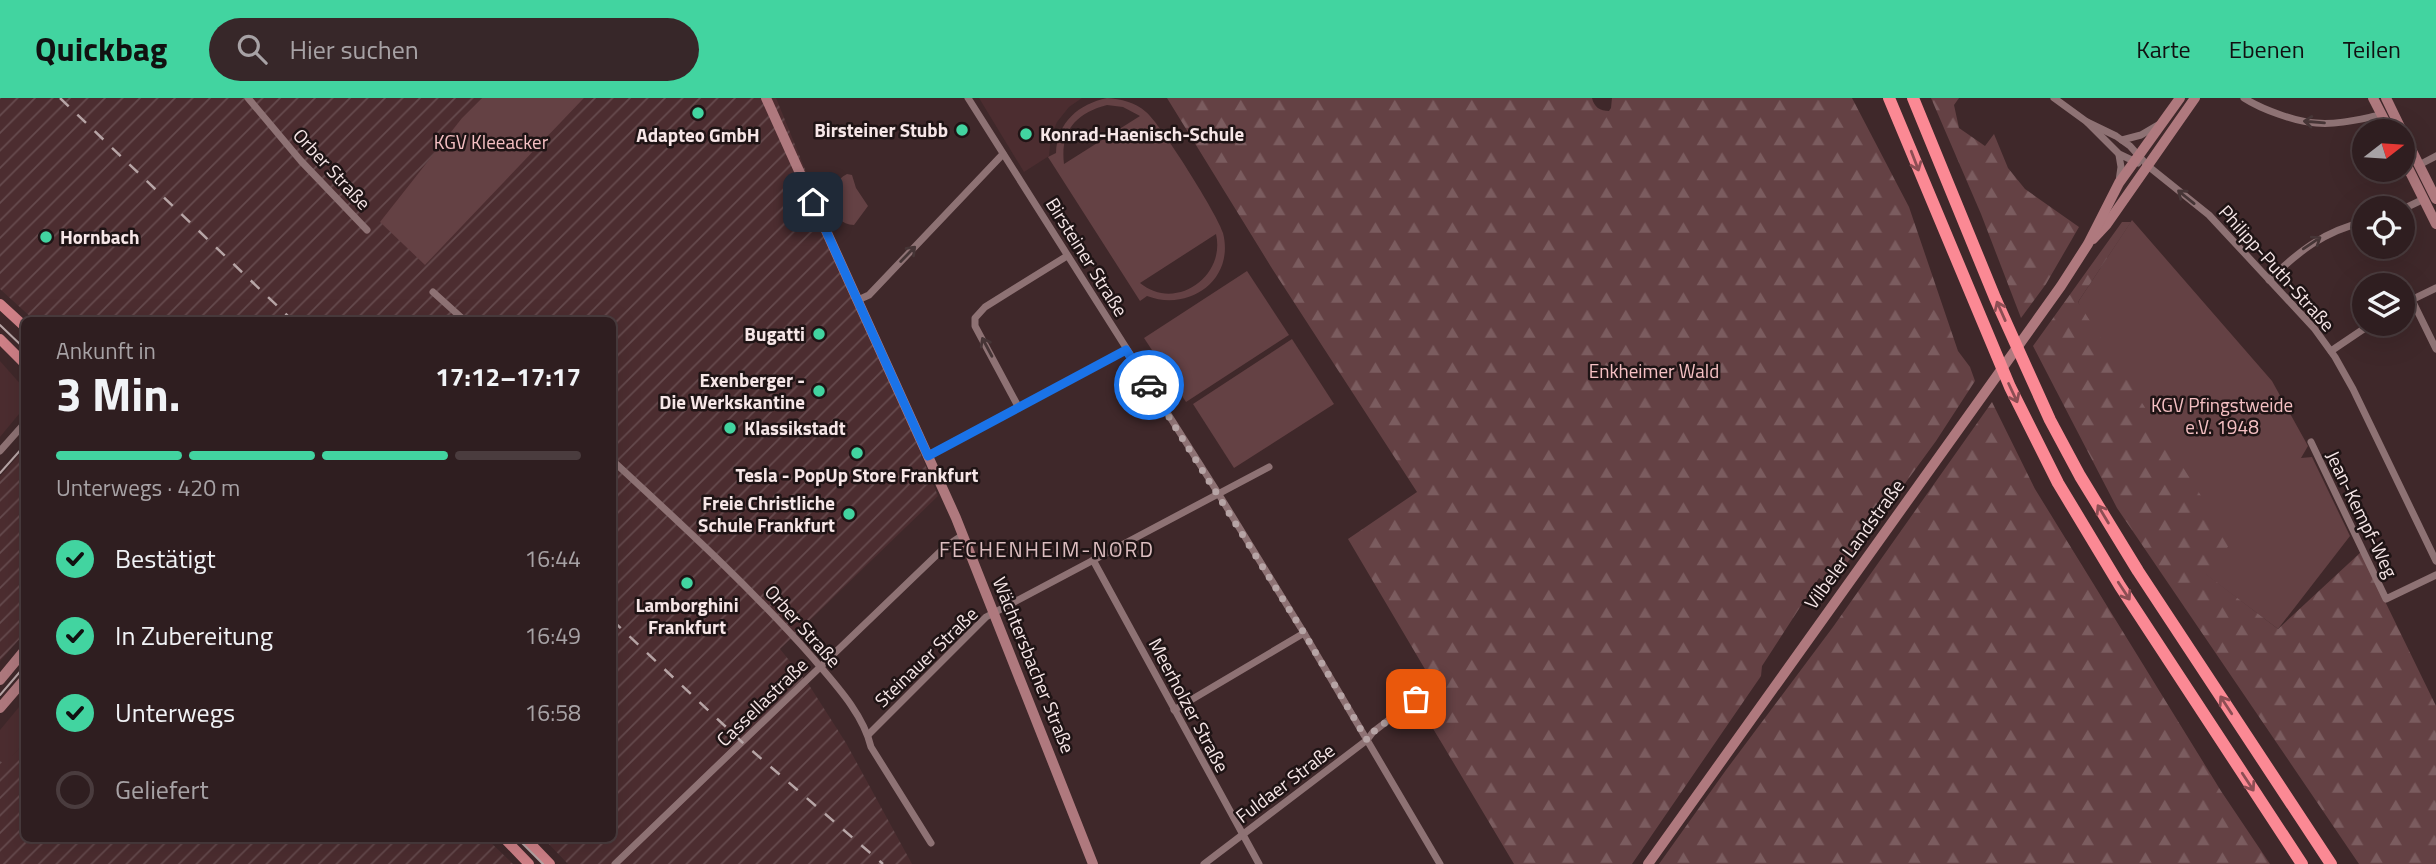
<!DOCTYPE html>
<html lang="de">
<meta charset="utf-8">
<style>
body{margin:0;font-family:"Titillium Web",sans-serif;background:#372729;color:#f1f3f6;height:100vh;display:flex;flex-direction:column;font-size:26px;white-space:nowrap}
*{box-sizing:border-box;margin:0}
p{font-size:23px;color:#a7a2a5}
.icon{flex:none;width:38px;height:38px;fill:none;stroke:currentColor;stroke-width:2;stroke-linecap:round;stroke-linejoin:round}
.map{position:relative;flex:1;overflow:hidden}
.drawer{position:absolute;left:21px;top:219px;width:595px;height:525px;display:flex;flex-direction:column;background:#2f1e20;border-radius:10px;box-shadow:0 7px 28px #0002,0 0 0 2px #4a3c3e}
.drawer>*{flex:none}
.needle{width:46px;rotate:73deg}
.tools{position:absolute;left:2352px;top:21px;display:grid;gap:14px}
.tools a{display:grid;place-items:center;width:63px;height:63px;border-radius:50%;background:#2f1e20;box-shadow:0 7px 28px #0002,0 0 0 2px #4a3c3e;font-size:35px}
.pin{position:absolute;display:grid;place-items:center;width:60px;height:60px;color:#fff;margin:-30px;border-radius:14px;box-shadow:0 4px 10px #0006}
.courier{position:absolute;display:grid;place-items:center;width:70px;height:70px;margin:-35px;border:5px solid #1a73e8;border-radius:50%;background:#fff;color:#222;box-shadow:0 2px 9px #0007}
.overview em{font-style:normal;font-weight:700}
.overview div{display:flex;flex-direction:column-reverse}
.overview{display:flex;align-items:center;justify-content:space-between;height:119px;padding:0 35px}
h1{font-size:46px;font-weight:700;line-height:52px}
.bar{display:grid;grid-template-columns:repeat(4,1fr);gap:10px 7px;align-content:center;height:84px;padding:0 35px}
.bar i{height:9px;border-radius:5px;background:#4a3c3e}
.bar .selected{background:#42d4a0}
.bar p{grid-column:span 4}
ol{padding:0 35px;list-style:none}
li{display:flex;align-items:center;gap:21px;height:77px}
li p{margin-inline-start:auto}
li .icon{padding:7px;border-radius:50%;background:#42d4a0;color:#111;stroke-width:4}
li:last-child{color:#a7a2a5}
li i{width:38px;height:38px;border:4px solid #4a3c3e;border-radius:50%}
header{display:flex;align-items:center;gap:42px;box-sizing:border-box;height:98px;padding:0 35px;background:#42d4a0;color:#111}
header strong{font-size:33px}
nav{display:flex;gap:38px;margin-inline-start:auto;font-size:24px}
.search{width:490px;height:63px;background:#372729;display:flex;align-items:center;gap:18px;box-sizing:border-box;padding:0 24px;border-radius:38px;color:#a7a2a5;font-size:26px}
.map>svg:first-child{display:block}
</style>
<header>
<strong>Quickbag</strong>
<div class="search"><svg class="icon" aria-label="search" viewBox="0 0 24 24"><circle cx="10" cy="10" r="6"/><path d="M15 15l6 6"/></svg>Hier suchen</div>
<nav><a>Karte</a><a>Ebenen</a><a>Teilen</a></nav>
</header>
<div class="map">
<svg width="2436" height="766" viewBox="0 0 2436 766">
<defs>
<pattern id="industrial-furrows" width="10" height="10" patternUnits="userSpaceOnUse" patternTransform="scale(1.75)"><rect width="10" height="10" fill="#4c2d30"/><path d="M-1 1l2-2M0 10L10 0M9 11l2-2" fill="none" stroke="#664b4e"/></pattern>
<pattern id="forest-firs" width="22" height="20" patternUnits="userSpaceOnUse" patternTransform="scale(1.75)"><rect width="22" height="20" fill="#644144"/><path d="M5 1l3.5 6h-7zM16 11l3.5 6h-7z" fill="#7b5c5f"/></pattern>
</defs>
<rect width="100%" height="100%" fill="#3f282a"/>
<g fill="#4c2d30">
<polygon points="979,0 1082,0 1069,9 1057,24 1051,38 1049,58 1024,74"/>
<polygon points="0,263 24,290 24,310 0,339"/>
<polygon points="24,603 24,645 5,667 0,663 0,632"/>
</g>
<g fill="url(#industrial-furrows)">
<polygon points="0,0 482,0 462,20 425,167 584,0 776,0 938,398 780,551 809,587 846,645 912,766 568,766 543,740 612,740 612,222 34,222 0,191"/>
<polygon points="24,351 24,536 0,563 0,379"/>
<polygon points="24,645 24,740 486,740 513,766 0,766 0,663 5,666"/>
</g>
<g fill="#644144" fill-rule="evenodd">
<polygon points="482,0 584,0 425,167 380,124 462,20"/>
<path d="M1107 0C1121 1 1135 4 1146 14 1160 25 1219 119 1223 135 1235 182 1189 214 1147 198L1140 203 1048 59 1056 55C1057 24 1079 6 1107 0ZM1107 7 1123 9 1140 18 1064 66C1060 33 1076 15 1107 7ZM1216 136C1226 179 1175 214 1140 185Z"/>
<path d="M847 76 852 77 856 90 868 108 854 127C829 127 825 86 847 76Z"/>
<polygon points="2132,122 2272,283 2308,348 2301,360 2312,359 2350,438 2278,531 2205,476 2078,204"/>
<polygon points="1247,173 1289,237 1186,304 1144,240"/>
<polygon points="1292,241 1334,306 1234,370 1193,306"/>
</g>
<g fill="url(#forest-firs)">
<path d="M1167 0H1592C1594 9 1600 13 1609 13L1611 10 1612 0H1852L1909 109 1958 253 1970 269 1975 283 1936 343 1831 487 1819 480 1762 568 1761 578 1632 766H1514L1413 597 1432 583 1348 441 1417 394 1273 172Z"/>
<polygon points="1931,0 1959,0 1954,7 1959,30 1985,48 1994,36 2008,70 2025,91 2079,129 2046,186 2021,220 1981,116"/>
<polygon points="2122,124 2131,124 2078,204 2231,445 2206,476 2278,531 2361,454 2436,608 2436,766 2359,766 2117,410 2033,248"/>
<polygon points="1992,304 2035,391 2221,693 2270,766 1659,766 1726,672 1833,529"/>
</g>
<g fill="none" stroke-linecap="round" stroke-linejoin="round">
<g stroke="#8e7274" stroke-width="7">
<polyline points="248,0 301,63 367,132"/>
<polyline points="968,0 1218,395 1304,535 1440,766"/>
<polyline points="2054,0 2087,24 2119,56 2138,65"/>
<path d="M2244 0C2261 11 2296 24 2316 25 2338 27 2360 21 2381 17"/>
<polyline points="2087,24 2116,38 2130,48 2148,68 2209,117 2314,230 2335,259 2353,291 2436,463"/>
<polyline points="2122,42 2141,37 2158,27"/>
<polyline points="2419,67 2436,58"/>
<polyline points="2119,83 2121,69 2119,57"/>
<polyline points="2403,111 2424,101"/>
<path d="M2269 182C2298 154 2324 133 2364 124"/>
<polyline points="433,194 464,222"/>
<polyline points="858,202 869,197 1003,56"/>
<polyline points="2412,202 2436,251"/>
<polyline points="2403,206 2436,190"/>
<polyline points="2331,253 2371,226"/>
<polyline points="1019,310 975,228 975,220 985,209 1067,158"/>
<polyline points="2311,344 2386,501 2436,477"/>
<polyline points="0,353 24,326"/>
<polyline points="927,358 1126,252"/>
<path d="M612 362C681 426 750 489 812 559 834 585 863 615 871 649L931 745"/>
<polyline points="1093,462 1259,766"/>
<polyline points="1174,612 1304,535"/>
<polyline points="868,637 986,519 1269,369"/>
<polyline points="615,766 945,449 963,437"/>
<polyline points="1204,766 1367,642 1373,634 1416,601"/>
</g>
<g stroke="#af797e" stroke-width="10">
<polyline points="766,0 956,420 1093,766"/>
<polyline points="2373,0 2390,33"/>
<polyline points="2386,0 2402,33"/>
<polyline points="2403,35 2436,101"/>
<polyline points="2403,60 2436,126"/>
<polyline points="2093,141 2107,126 2195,0"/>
<polyline points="0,582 24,553"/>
<polyline points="0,610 24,582"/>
<polyline points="1648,766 2061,188 2088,146 2119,85 2180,0"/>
</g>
<g stroke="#cf8087" stroke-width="10">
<polyline points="0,206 24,228"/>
<polyline points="0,241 24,265"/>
<polyline points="504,740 529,766"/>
<polyline points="525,740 550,766"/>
</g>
<g stroke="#fb8994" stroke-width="12">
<polyline points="1889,0 2010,289 2058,385 2120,488 2302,766"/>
<polyline points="1913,0 1995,200 2050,322 2080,378 2138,473 2331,766"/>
</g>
<g stroke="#b7a5a6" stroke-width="2">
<polyline points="0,227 24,250"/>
<polyline points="0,375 24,348"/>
<polyline points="0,597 24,569"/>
<polyline points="517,740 543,766"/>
</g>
<g stroke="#b7a5a6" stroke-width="2.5" stroke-dasharray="12 12" stroke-linecap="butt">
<polyline points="60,0 292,222"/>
<polyline points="612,522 742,644 883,766"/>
</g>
</g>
<defs><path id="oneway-shaft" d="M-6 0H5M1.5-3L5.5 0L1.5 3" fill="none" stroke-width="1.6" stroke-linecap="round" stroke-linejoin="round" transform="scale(1.75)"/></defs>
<g stroke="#463536">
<use href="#oneway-shaft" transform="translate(2314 24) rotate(-175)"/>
<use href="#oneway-shaft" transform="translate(2186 99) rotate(-141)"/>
<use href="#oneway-shaft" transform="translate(2312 145) rotate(-34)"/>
<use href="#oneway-shaft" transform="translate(908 156) rotate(-46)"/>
<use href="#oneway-shaft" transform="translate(987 249) rotate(-118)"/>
</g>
<g stroke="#8d4e54">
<use href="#oneway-shaft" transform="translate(1915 63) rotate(69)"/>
<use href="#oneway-shaft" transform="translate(2001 213) rotate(-114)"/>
<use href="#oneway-shaft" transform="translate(2013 295) rotate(65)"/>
<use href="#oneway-shaft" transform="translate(2103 416) rotate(-121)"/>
<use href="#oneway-shaft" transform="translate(2124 493) rotate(57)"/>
<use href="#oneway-shaft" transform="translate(2226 607) rotate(-123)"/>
<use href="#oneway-shaft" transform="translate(2248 684) rotate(57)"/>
</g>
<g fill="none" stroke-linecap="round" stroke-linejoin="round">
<polyline stroke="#b6a4a5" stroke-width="7" stroke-dasharray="0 12.6" points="1149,287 1304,535 1367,642 1373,634 1416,601"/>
<polyline stroke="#1a73e8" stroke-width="9" points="813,104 928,358 1126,252 1149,287"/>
</g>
<g fill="#42d4a0" stroke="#1f1415" stroke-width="2.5">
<circle cx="698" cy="15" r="7"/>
<circle cx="962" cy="32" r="7"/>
<circle cx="1026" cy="36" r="7"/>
<circle cx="46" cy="139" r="7"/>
<circle cx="819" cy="236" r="7"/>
<circle cx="819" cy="293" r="7"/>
<circle cx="730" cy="330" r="7"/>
<circle cx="857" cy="355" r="7"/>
<circle cx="849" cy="416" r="7"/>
<circle cx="687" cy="485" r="7"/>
</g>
<g text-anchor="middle" stroke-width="5" stroke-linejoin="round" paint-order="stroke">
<g font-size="19" font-weight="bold" fill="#f6e6e7" stroke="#1f1415" text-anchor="end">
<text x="948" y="39">Birsteiner Stubb</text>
<text x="1040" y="43" text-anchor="start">Konrad-Haenisch-Schule</text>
<text x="698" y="44" text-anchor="middle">Adapteo GmbH</text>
<text x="60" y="146" text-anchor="start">Hornbach</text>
<text x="805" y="243">Bugatti</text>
<text x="805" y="289">Exenberger -<tspan x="805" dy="22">Die Werkskantine</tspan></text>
<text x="744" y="337" text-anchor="start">Klassikstadt</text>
<text x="857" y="384" text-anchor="middle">Tesla - PopUp Store Frankfurt</text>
<text x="835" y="412">Freie Christliche<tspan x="835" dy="22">Schule Frankfurt</tspan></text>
<text x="687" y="514" text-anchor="middle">Lamborghini<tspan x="687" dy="22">Frankfurt</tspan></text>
</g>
<g font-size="19" fill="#f5c0c3" stroke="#1f1415">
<text x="491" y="51">KGV Kleeacker</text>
<text x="1654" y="280">Enkheimer Wald</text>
<text x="2222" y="314">KGV Pfingstweide<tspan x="2222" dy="22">e.V. 1948</tspan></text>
</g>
<g font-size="19" fill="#f6e6e7" stroke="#1f1415">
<text transform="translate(332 71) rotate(47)" y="7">Orber Straße</text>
<text transform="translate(1087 159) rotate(58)" y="7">Birsteiner Straße</text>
<text transform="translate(2277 170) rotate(48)" y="7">Philipp-Puth-Straße</text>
<text transform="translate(2362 416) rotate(64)" y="7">Jean-Kempf-Weg</text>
<text transform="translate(1854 446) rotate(-54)" y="7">Vilbeler Landstraße</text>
<text transform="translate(803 528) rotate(48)" y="7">Orber Straße</text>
<text transform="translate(926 559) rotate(-44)" y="7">Steinauer Straße</text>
<text transform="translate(1034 567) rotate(68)" y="7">Wächtersbacher Straße</text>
<text transform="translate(762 604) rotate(-44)" y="7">Cassellastraße</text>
<text transform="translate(1189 607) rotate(62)" y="7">Meerholzer Straße</text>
<text transform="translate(1285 685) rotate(-37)" y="7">Fuldaer Straße</text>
</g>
<g font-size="21" letter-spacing="2" fill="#ddbec0" stroke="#1f1415">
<text x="1047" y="459">FECHENHEIM-NORD</text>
</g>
</g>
</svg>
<div class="tools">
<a><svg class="needle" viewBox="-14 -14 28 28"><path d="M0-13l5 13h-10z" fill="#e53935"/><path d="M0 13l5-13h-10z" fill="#a7a2a5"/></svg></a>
<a><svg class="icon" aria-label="locate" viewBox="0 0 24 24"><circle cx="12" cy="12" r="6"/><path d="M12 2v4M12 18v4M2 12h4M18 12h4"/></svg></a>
<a><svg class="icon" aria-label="layers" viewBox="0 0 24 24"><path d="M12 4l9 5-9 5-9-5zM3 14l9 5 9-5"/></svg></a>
</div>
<div class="pin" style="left:1416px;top:601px;background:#ea580c"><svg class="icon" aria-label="bag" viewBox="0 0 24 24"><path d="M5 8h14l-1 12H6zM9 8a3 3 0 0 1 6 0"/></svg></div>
<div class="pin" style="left:813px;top:104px;background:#1f2937"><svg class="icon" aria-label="home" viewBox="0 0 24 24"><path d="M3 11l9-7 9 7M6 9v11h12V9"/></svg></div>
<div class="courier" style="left:1149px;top:287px"><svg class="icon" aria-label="car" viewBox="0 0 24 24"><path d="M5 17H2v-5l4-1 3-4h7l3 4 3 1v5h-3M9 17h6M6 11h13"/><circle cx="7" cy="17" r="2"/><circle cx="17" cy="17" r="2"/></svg></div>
<section class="drawer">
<div class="overview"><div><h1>3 Min.</h1><p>Ankunft in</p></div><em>17:12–17:17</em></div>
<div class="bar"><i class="selected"></i><i class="selected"></i><i class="selected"></i><i></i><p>Unterwegs · 420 m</p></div>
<ol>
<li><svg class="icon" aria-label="check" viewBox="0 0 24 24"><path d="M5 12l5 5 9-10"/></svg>Bestätigt<p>16:44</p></li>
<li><svg class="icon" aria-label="check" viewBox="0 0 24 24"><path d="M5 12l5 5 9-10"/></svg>In Zubereitung<p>16:49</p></li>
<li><svg class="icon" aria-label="check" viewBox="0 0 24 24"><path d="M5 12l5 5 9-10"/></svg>Unterwegs<p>16:58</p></li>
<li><i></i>Geliefert</li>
</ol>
</section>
</div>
